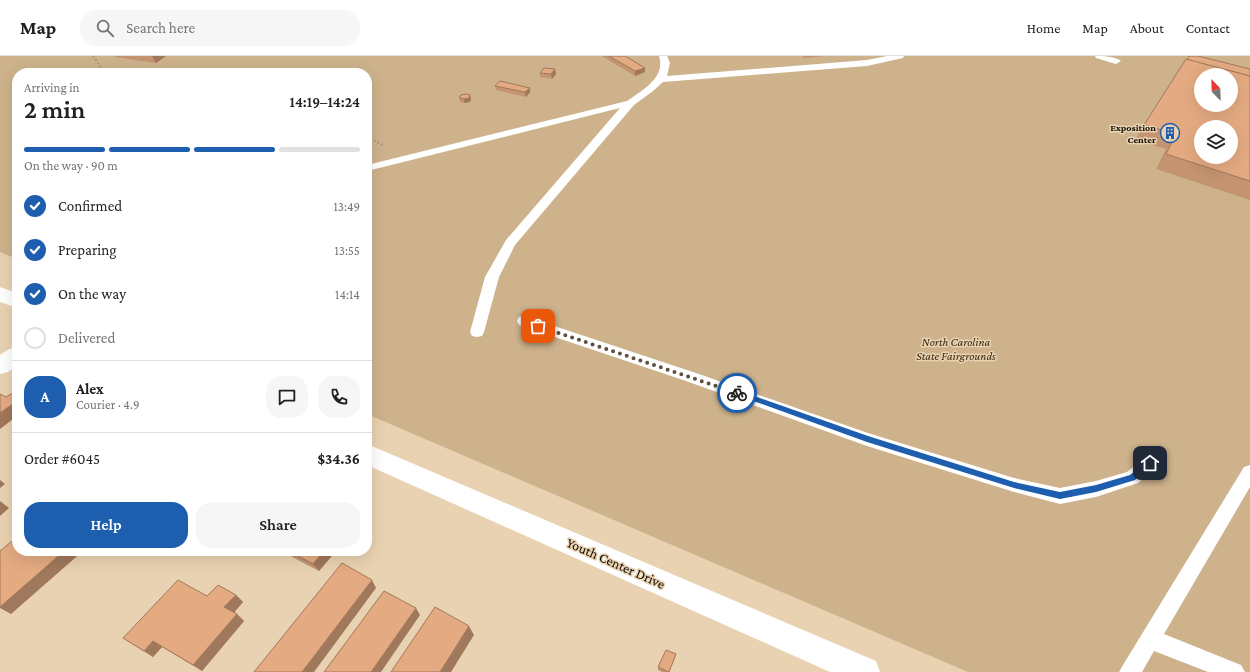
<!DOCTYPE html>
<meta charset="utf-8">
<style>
body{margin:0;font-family:"Crimson Pro",serif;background:#f6f6f6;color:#202124;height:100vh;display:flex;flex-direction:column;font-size:15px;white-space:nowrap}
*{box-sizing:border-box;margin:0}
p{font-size:13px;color:#757577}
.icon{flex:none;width:22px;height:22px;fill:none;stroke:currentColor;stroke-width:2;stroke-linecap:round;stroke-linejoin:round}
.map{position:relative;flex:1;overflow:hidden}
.drawer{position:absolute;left:12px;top:12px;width:360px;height:488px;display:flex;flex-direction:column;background:#fff;border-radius:16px;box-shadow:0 4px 16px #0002}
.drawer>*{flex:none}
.needle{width:26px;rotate:337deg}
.fabs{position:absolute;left:1194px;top:12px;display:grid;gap:8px}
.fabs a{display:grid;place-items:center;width:44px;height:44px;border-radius:50%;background:#fff;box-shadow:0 4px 16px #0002;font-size:20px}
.pin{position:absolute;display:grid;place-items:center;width:34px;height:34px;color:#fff;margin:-17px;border-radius:8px;box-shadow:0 2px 6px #0006}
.courier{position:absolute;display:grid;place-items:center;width:40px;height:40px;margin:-20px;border:3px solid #1e5eaf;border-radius:50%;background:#fff;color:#222;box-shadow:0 1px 5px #0007}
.headline em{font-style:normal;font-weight:600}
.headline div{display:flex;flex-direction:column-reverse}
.headline{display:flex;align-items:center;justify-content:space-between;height:68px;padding:0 12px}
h1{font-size:26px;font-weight:600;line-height:30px}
.bar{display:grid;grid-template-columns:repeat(4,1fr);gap:6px 4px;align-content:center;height:48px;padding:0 12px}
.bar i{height:5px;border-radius:3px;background:#e0e0e0}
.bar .on{background:#1e5eaf}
.bar p{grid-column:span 4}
.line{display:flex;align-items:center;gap:10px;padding:0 12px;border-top:1px solid #e0e0e0}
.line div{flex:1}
.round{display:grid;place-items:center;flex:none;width:42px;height:42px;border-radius:16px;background:#f6f6f6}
ol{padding:0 12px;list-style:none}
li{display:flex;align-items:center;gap:12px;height:44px}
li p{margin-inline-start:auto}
li .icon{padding:4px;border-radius:50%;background:#1e5eaf;color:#fff;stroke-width:4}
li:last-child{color:#757577}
li i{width:22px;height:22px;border:2px solid #e0e0e0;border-radius:50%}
.button{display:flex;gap:8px;margin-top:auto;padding:8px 12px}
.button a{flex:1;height:46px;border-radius:16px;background:#1e5eaf;color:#fff;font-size:16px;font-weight:600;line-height:46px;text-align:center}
.button a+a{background:#f6f6f6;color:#202124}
header{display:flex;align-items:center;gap:24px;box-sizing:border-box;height:56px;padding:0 20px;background:#fff;border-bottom:1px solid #e0e0e0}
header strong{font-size:19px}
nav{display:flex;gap:22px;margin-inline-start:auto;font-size:14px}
.search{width:280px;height:36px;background:#f6f6f6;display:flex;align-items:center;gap:10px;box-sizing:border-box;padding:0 14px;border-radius:16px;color:#757577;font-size:15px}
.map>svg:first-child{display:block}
</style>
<header>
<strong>Map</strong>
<div class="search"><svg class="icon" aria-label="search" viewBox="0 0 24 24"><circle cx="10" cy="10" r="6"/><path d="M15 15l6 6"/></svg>Search here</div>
<nav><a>Home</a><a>Map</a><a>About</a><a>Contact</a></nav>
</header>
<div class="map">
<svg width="1250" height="616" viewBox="0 0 1250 616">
<rect width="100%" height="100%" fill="#e9d2b1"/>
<path fill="#cdb28c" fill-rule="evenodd" d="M0 0H1250V616H968L367 358V17H17V203L0 196ZM1201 19H1231V49H1201ZM1201 71H1231V101H1201Z"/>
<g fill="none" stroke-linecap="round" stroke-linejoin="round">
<g stroke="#a18f77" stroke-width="1.5" stroke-dasharray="2 2" stroke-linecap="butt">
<polyline points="93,0 105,17"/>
<polyline points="367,80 384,90"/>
</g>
<g fill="#fff" fill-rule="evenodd">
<path d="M659 0H667L670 7 667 20 867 4 887 0H904L903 2 867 10 663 26 653 35 634 49 515 189 499 221 484 276 482 280 477 281 472 280 470 276 485 221 506 184 620 52 367 115V109L627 45C642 34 666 22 659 0Z"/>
<path d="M1095 0C1103 0 1114 0 1121 5L1116 8 1096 2Z"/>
<polygon points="524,260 696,317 868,377 1014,422 1060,432 1096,425 1127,416 1144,402 1150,400 1156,402 1158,407 1156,412 1138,427 1096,441 1060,448 1014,436 867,390 686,325 519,269 517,265 519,261"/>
<polygon points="1250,409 1250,431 1164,578 1241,609 1245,616 1208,616 1154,595 1142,616 1119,616 1123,609 1244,411"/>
</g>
<g fill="#fff" fill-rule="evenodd">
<polygon points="0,231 17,237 17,252 0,246"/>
<polygon points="17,291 17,310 8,316 0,318 0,299 9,293"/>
<polygon points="367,388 876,605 880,616 830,616 367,409"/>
</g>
</g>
<g fill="#c49370">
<polygon points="115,0 166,0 156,7 115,1"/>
<polygon points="602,0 627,0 626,0 645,12 645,16 635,20"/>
<polygon points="803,0 825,0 804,2"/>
<polygon points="555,13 556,18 552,23 540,21 540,17"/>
<polygon points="1250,13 1250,144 1156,113 1166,93 1135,84 1144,69"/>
<polygon points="495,30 530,36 526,41 496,34"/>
<polygon points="470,39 471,43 470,46 464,47 460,46 459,41"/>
<polygon points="282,495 336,495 319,515 283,496"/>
<polygon points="236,539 243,546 234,556 244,565 202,615 162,591 153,601 123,582 207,540"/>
<polygon points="675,602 669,616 662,616 658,614 658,611"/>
</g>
<g fill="#a0785b">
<polygon points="152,0 166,0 156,7"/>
<polygon points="645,12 645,16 635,20 635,15"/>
<polygon points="555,13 556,18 552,23 551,18"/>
<polygon points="530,32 530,36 526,41 525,36"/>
<polygon points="470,39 471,43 470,46 464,47 464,43"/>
<polygon points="17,345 17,360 0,373 0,357"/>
<polygon points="0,424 5,428 0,432"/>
<polygon points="0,445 9,452 0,460"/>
<polygon points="64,495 83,495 11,558 0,552 0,551"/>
<polygon points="324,495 336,495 319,515 313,508"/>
<polygon points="372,524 376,532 314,616 302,616"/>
<polygon points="236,539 243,546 232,559 224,551"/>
<polygon points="416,552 420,559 381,616 371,616"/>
<polygon points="237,558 244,565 202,615 193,609"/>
<polygon points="469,570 474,579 451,616 440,616"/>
<polygon points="153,585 162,591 153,601 144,595"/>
</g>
<g fill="#e4ab82" stroke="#a0785b" fill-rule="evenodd">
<polygon points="609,0 625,0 645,12 635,15"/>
<polygon points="1189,0 1198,0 1250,13 1250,20 1187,4"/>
<path d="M1186 3 1250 20V125L1166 98 1176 78 1144 69ZM1201 19H1231V49H1201ZM1201 71H1231V101H1201Z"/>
<polygon points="544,12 555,13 551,18 540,17"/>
<polygon points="500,25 530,32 525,36 495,30"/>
<polygon points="466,38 470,39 469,42 464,43 459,41 461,39"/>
<polygon points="13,337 17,339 17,345 0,357 0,338 6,341"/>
<polygon points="17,481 17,495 64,495 0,551 0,495"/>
<polygon points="289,495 324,495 313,508"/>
<polygon points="342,507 372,524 302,616 254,616"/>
<polygon points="178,524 207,540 218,529 236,539 224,551 237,558 193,609 153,585 144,595 123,582"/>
<polygon points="384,535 416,552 371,616 324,616"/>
<polygon points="435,551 469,570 440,616 391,616"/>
<polygon points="666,594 676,598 669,616 658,611"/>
</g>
<polygon fill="#1e5eaf" points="737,334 868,380 1014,426 1060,436 1096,429 1130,419 1148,405 1150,404 1154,407 1135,424 1096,436 1060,443 1014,432 867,386 734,338 733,337"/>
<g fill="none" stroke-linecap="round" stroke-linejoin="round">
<polyline stroke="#5d513f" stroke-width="4" stroke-dasharray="0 7.2" points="538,270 737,337"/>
</g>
<defs>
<symbol id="building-ring" viewBox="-11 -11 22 22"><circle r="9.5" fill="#e9d2b1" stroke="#1e5eaf" stroke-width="1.5"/><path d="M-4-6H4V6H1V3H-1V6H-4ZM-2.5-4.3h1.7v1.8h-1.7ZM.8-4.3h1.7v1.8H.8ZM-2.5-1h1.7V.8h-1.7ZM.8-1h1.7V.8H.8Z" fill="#1e5eaf"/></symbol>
</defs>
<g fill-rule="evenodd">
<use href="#building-ring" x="1159" y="66" width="22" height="22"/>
</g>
<g text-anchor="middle" stroke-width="3" stroke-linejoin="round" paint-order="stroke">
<g font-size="10" font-weight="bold" fill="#120b02" stroke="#e9d2b1" text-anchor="end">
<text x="1156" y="75">Exposition<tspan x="1156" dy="12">Center</tspan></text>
</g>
<g font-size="12" font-style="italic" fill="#38270d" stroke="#e9d2b1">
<text x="956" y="290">North Carolina<tspan x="956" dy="14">State Fairgrounds</tspan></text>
</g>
<g font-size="14" fill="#120b02" stroke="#e9d2b1">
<text transform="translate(616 507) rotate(24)" y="5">Youth Center Drive</text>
</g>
</g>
</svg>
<div class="fabs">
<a><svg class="needle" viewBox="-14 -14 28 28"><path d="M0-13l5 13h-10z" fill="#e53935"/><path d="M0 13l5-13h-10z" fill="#757577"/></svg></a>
<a><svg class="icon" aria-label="layers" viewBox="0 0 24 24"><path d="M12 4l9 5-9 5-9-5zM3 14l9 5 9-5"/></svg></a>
</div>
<div class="pin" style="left:538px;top:270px;background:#ea580c"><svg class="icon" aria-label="bag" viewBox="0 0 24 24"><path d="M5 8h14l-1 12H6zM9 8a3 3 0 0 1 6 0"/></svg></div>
<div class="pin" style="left:1150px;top:407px;background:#1f2937"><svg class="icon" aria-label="home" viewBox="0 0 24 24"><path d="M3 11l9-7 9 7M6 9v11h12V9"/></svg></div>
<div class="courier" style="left:737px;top:337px"><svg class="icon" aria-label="bike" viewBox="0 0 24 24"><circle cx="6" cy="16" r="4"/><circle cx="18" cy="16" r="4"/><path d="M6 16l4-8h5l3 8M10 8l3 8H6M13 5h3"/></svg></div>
<section class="drawer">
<div class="headline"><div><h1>2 min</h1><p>Arriving in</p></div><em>14:19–14:24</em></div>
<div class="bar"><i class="on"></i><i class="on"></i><i class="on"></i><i></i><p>On the way · 90 m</p></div>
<ol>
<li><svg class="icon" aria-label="check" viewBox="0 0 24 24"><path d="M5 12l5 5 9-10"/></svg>Confirmed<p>13:49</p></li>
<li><svg class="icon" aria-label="check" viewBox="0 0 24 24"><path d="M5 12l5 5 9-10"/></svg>Preparing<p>13:55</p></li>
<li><svg class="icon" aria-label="check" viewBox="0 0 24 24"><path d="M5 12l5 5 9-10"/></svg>On the way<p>14:14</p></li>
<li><i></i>Delivered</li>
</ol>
<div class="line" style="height:72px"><b class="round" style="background:#1e5eaf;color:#fff">A</b><div><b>Alex</b><p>Courier · 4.9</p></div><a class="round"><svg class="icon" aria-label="chat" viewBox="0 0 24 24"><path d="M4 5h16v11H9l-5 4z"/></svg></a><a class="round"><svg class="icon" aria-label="phone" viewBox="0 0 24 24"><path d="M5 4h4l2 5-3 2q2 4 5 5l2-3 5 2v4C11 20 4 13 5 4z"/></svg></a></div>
<div class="line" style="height:52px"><div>Order #6045</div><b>$34.36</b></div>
<div class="button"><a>Help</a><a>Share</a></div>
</section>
</div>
